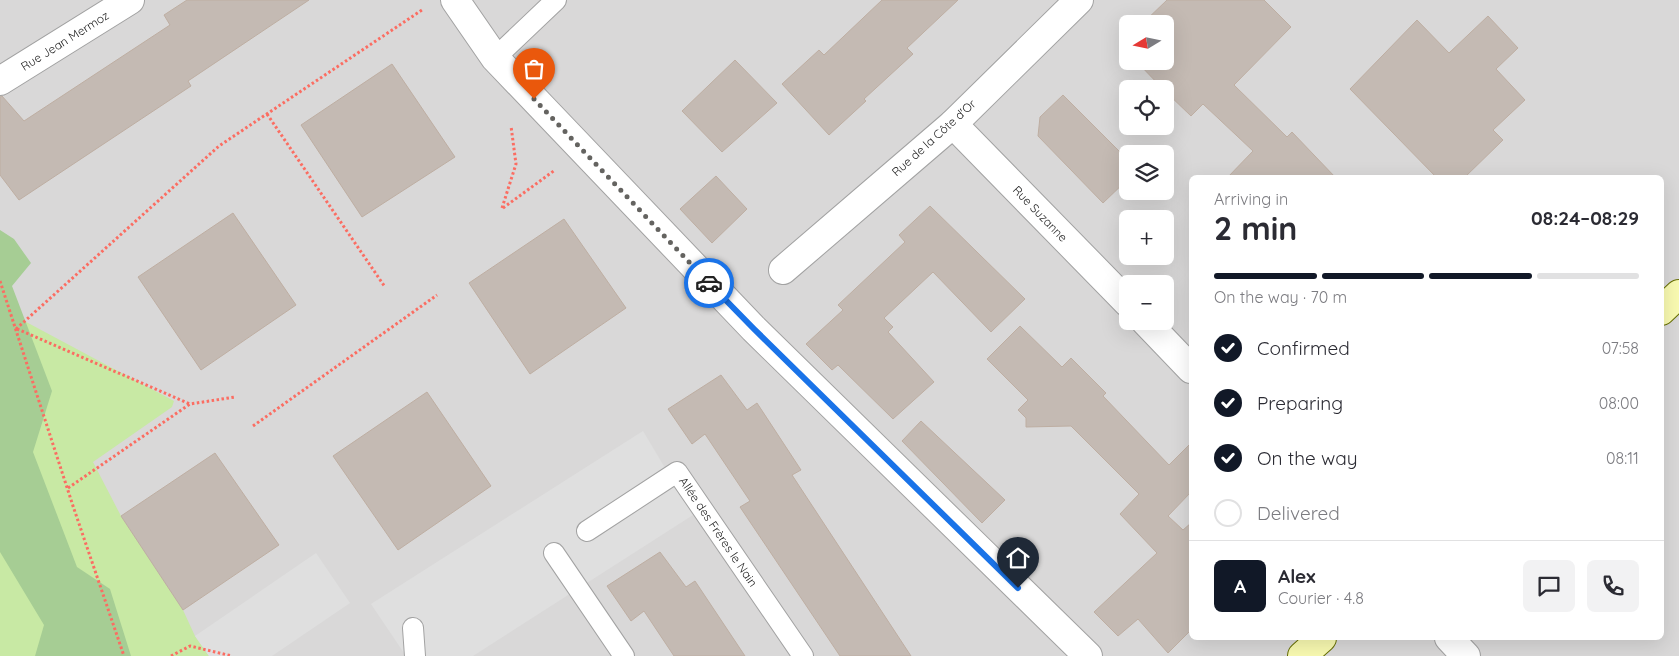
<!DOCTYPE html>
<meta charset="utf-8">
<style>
body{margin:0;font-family:Quicksand,sans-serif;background:#f2f2f3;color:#2b2b33;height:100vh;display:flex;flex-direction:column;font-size:19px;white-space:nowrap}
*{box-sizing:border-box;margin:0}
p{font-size:16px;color:#7c7c81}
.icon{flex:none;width:28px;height:28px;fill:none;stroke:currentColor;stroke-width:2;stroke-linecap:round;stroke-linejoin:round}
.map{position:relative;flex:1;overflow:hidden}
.panel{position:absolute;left:1189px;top:175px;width:475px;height:465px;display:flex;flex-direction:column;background:#fff;border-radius:8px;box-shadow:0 5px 20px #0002}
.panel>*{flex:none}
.needle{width:32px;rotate:260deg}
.controls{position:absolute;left:1119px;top:15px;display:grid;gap:10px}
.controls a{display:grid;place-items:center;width:55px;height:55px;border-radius:8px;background:#fff;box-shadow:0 5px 20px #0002;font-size:25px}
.pin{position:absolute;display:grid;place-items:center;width:42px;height:42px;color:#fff;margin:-51px -21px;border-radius:50% 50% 50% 0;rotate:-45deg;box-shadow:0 0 5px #0007}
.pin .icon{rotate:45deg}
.courier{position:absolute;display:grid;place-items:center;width:50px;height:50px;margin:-25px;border:4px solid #1a73e8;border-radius:50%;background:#fff;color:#222;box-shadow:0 1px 6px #0007}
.summary em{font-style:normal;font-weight:700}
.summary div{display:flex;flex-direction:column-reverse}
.summary{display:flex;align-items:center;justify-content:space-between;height:85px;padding:0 25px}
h1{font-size:32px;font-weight:700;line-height:38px}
.bar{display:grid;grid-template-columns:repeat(4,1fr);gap:8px 5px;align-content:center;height:60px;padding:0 25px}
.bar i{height:6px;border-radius:4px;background:#e1e1e2}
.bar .active{background:#111827}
.bar p{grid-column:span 4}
.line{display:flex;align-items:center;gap:12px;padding:0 25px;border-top:1px solid #e1e1e2}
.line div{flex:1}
.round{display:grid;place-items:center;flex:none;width:52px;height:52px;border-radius:8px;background:#f2f2f3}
ol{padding:0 25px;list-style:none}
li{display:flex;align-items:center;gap:15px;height:55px}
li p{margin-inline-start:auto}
li .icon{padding:5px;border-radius:50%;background:#111827;color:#fff;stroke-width:4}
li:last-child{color:#7c7c81}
li i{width:28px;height:28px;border:2px solid #e1e1e2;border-radius:50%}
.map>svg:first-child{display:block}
</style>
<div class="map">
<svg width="1679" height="656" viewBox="0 0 1679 656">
<rect width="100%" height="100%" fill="#ede8e0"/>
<path fill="#d9d8d8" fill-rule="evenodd" d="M0 0H1679V656H0ZM1128 24H1165V61H1128ZM1128 89H1165V126H1128ZM1128 154H1165V191H1128ZM1191 178H1661V638H1191ZM1128 219H1165V256H1128ZM1128 284H1165V321H1128Z"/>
<polygon fill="#c8e9a4" points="0,308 174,401 172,407 93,462 121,516 183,610 195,636 209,656 0,656"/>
<polygon fill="#a6cd94" points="0,230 14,239 31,263 12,286 52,391 33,452 77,567 110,589 131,656 35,656 44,625 0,552"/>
<g fill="#dfdfdf">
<polygon points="643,431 693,515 473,656 406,656 371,604"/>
<polygon points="316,553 350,603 272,656 209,656 195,636"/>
</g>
<g fill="#c4bab3" stroke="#beaea2">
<polygon points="187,0 309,0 188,81 191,86 19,200 0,175 0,97 2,96 24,121 170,25 164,15"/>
<polygon points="882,0 958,0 907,48 913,54 864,99 866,101 829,135 782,84 819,50 824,55"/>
<polygon points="1167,0 1264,0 1291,27 1234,85 1287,137 1292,132 1336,178 1227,178 1253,151 1203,104 1191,116 1165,91 1165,89 1163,89 1136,61 1165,61 1165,24 1142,24"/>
<polygon points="1488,16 1518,48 1496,69 1525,100 1493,130 1503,140 1464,178 1437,178 1350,89 1417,20 1449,53"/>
<polygon points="735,60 777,103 722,152 682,111"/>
<polygon points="392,64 455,157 362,217 301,125"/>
<polygon points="1063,95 1128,160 1128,179 1103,203 1038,136 1040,117"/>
<polygon points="716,176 747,209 712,243 680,209"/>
<polygon points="930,206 1025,299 991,332 933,272 884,318 893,327 888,332 934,382 893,419 838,365 832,370 806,344 843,310 838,305 905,242 899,235"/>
<polygon points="233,213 296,305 201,370 138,277"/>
<polygon points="564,219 626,308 530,374 469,283"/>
<polygon points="1020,326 1062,367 1071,358 1106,393 1103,396 1169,465 1191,443 1191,492 1168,516 1183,530 1191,523 1191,630 1168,653 1138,619 1118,636 1094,612 1157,553 1120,514 1139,494 1071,426 1026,427 1026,418 1018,410 1028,400 987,359"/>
<polygon points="721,375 747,410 757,403 801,470 792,475 911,656 840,656 740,507 750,501 705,434 692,444 668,409"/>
<polygon points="427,392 491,486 398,550 333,456"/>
<polygon points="921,421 1005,500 982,523 902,441"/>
<polygon points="215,453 279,545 183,610 121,516"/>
<polygon points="660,552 686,587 695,581 745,656 674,656 644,611 631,621 607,586"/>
</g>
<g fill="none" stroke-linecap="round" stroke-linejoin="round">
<defs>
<g id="lane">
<polyline points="495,58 556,0"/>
<polyline points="587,531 677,472 803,656"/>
<polyline points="554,553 624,656"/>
<polyline points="413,628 415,656"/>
</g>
<g id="street">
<polyline points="455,0 495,58 754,329 1088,656"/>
<polyline points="0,81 130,0"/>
<polyline points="953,124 1128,303"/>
<polyline points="783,270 953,124 1079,0"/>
<polyline points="1145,321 1191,369"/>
<polyline points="1449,638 1466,656"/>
</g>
<g id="secondary">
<polyline points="1661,311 1679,294"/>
<polyline points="1302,656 1322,638"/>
</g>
</defs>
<use href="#lane" stroke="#a2a2a2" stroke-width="22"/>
<use href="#street" stroke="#a2a2a2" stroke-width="30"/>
<use href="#secondary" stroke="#687003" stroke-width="30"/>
<g stroke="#fb6d62" stroke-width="3" stroke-dasharray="2.5 2.5" stroke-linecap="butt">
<polyline points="267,114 385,287"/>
<polyline points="502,208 516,164 511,126"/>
<polyline points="503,208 555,170"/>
<polyline points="0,281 73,506 124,656"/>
<polyline points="16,329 219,146 422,10"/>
<polyline points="17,329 190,404"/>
<polyline points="253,426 437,295"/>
<polyline points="68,488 190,404 235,397"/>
<polyline points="171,656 190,646 232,656"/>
</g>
<use href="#lane" stroke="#fff" stroke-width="20"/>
<use href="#street" stroke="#fff" stroke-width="28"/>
<use href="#secondary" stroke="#f9fab1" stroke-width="28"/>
</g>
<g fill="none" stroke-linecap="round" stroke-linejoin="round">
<polyline stroke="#646360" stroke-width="5" stroke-dasharray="0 9" points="534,99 709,283"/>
<polyline stroke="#1a73e8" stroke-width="6" points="709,283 754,329 1018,588"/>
</g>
<g text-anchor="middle" stroke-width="4.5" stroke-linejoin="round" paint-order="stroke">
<g font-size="12" fill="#1b1b1b" stroke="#fff">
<text transform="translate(65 41) rotate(-32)" y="4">Rue Jean Mermoz</text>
<text transform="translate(934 138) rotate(-42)" y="4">Rue de la Côte d'Or</text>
<text transform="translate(1040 214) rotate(46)" y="4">Rue Suzanne</text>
<text transform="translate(718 532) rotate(56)" y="4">Allée des Frères le Nain</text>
</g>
</g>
</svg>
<div class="controls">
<a><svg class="needle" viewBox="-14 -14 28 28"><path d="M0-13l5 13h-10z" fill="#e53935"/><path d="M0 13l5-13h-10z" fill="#7c7c81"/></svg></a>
<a><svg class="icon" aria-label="locate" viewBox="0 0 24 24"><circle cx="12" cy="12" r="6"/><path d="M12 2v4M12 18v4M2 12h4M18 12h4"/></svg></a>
<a><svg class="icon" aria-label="layers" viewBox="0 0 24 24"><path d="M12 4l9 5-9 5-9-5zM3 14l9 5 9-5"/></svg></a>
<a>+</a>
<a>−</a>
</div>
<div class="pin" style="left:534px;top:99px;background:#ea580c"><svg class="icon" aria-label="bag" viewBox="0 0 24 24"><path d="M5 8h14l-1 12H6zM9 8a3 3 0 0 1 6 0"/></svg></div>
<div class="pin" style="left:1018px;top:588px;background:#1f2937"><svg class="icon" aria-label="home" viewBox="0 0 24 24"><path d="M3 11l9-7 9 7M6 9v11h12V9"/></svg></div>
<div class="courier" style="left:709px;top:283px"><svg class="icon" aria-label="car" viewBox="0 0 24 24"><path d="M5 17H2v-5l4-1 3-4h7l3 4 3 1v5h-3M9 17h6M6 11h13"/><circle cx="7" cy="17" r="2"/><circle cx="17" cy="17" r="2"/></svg></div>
<section class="panel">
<div class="summary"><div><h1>2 min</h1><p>Arriving in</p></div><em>08:24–08:29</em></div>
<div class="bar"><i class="active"></i><i class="active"></i><i class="active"></i><i></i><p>On the way · 70 m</p></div>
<ol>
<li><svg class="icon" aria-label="check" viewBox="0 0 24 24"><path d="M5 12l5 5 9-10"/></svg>Confirmed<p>07:58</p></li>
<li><svg class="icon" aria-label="check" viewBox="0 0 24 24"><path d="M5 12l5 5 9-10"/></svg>Preparing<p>08:00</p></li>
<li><svg class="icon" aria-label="check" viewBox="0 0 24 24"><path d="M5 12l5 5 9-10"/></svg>On the way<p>08:11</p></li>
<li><i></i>Delivered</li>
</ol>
<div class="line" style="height:90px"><b class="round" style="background:#111827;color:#fff">A</b><div><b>Alex</b><p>Courier · 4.8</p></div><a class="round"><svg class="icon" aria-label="chat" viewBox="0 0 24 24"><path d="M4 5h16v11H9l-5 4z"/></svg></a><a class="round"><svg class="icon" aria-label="phone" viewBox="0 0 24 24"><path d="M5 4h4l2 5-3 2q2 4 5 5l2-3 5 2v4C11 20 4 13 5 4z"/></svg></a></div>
</section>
</div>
